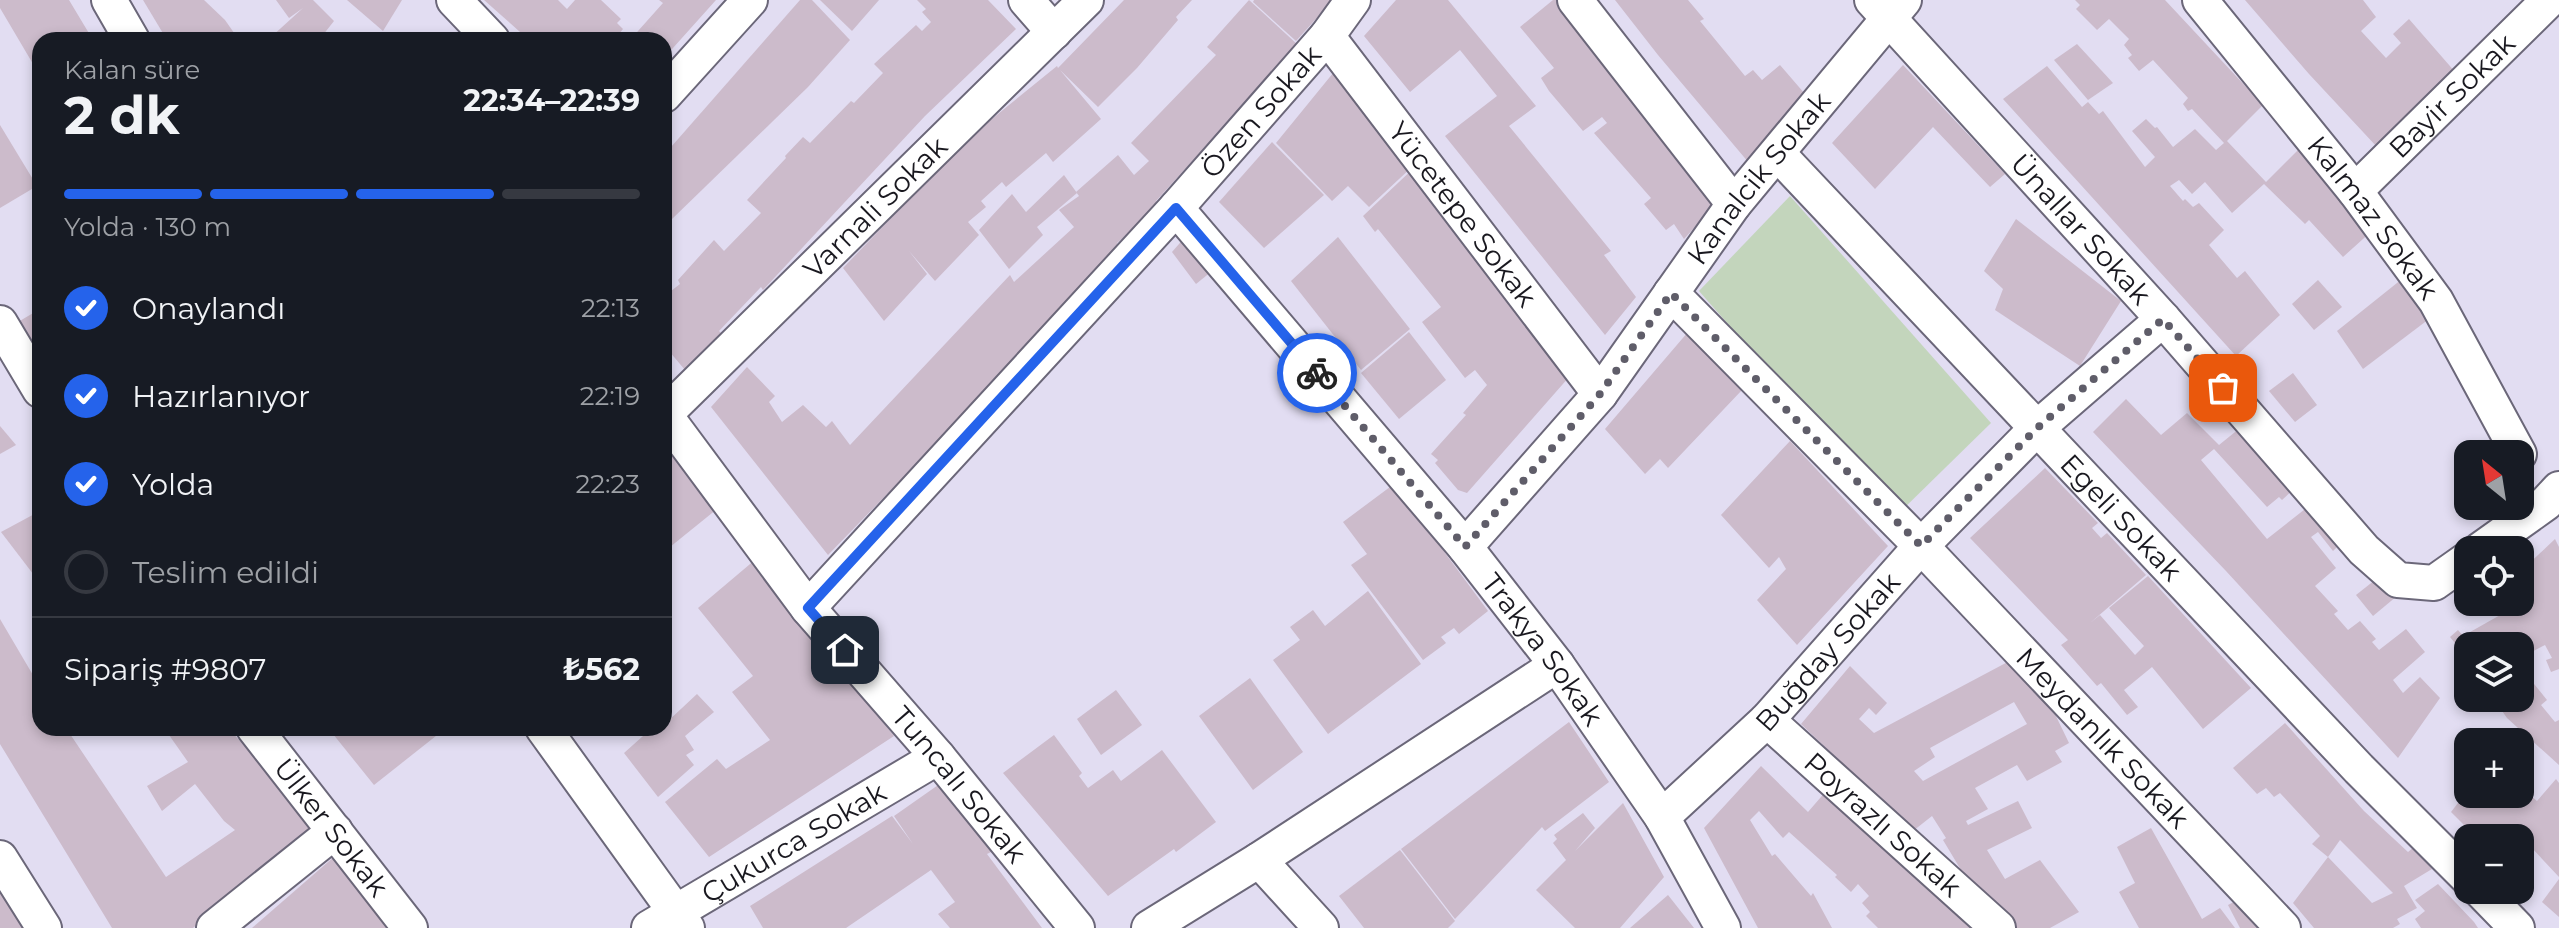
<!DOCTYPE html>
<html lang="tr">
<meta charset="utf-8">
<style>
body{margin:0;font-family:Montserrat,sans-serif;background:#20242c;color:#f1f3f6;height:100vh;display:flex;flex-direction:column;font-size:30px;white-space:nowrap}
*{box-sizing:border-box;margin:0}
p{font-size:26px;color:#9ea1a6}
.icon{flex:none;width:44px;height:44px;fill:none;stroke:currentColor;stroke-width:2;stroke-linecap:round;stroke-linejoin:round}
.map{position:relative;flex:1;overflow:hidden}
.side{position:absolute;left:32px;top:32px;width:640px;height:704px;display:flex;flex-direction:column;background:#171b24;border-radius:24px;box-shadow:0 4px 12px #0003}
.side>*{flex:none}
.needle{width:52px;rotate:330deg}
.tools{position:absolute;left:2454px;top:440px;display:grid;gap:16px}
.tools a{display:grid;place-items:center;width:80px;height:80px;border-radius:16px;background:#171b24;box-shadow:0 4px 12px #0003;font-size:40px}
.pin{position:absolute;display:grid;place-items:center;width:68px;height:68px;color:#fff;margin:-34px;border-radius:16px;box-shadow:0 4px 12px #0006}
.courier{position:absolute;display:grid;place-items:center;width:80px;height:80px;margin:-40px;border:6px solid #2563eb;border-radius:50%;background:#fff;color:#222;box-shadow:0 2px 10px #0007}
.summary em{font-style:normal;font-weight:700}
.summary div{display:flex;flex-direction:column-reverse}
.summary{display:flex;align-items:center;justify-content:space-between;height:136px;padding:0 32px}
h1{font-size:52px;font-weight:700;line-height:60px}
.bar{display:grid;grid-template-columns:repeat(4,1fr);gap:12px 8px;align-content:center;height:96px;padding:0 32px}
.bar i{height:10px;border-radius:6px;background:#363941}
.bar .on{background:#2563eb}
.bar p{grid-column:span 4}
.line{display:flex;align-items:center;gap:20px;padding:0 32px;border-top:2px solid #363941}
.line div{flex:1}
ol{padding:0 32px;list-style:none}
li{display:flex;align-items:center;gap:24px;height:88px}
li p{margin-inline-start:auto}
li .icon{padding:8px;border-radius:50%;background:#2563eb;color:#fff;stroke-width:4}
li:last-child{color:#9ea1a6}
li i{width:44px;height:44px;border:4px solid #363941;border-radius:50%}
.map>svg:first-child{display:block}
</style>
<div class="map">
<svg width="2559" height="928" viewBox="0 0 2559 928">
<rect width="100%" height="100%" fill="#e2ddf2"/>
<polygon fill="#c3d5bc" points="1790,196 1991,423 1896,516 1699,291"/>
<g fill="#ccbbcb" fill-rule="evenodd">
<polygon points="0,0 69,0 93,40 40,40 40,67 36,69 0,8"/>
<polygon points="143,0 204,0 225,20 239,40 167,40"/>
<polygon points="276,0 313,0 334,21 319,40 272,40 270,38 303,8 289,18"/>
<polygon points="347,0 402,0 383,31"/>
<polygon points="484,0 558,0 567,9 575,0 601,0 621,19 617,23 623,29 618,35 624,40 529,40"/>
<polygon points="659,0 716,0 664,58 664,40 630,40 663,3"/>
<polygon points="800,0 812,0 850,40 808,87 671,220 664,213 664,155"/>
<polygon points="820,0 879,0 852,31"/>
<polygon points="917,0 988,0 1016,29 925,116 763,290 761,287 719,331 722,334 685,370 664,345 664,282 671,291 680,284 678,280 714,240 724,251 761,213 747,200 786,158 785,156 803,137 810,143 851,101 854,103 883,73 874,64 916,25 922,31 931,22 922,12 926,9"/>
<polygon points="1124,0 1192,0 1176,17 1178,20 1137,68 1098,107 1060,70 1101,119 1053,162 1046,153 1006,187 1002,182 981,201 986,207 968,222 979,235 935,281 909,251 927,274 884,321 843,268 966,140 1057,66 1058,68"/>
<polygon points="1249,0 1298,45 1156,201 1160,206 1117,243 1123,251 828,555 711,407 747,367 775,396 769,402 782,422 803,405 826,427 832,421 850,445 1010,275 1014,282 1074,227 1059,210 1079,196 1076,192 1118,155 1134,175 1149,161 1131,143 1216,55 1207,47"/>
<polygon points="1254,0 1333,0 1296,41 1253,2"/>
<polygon points="1396,0 1448,0 1536,106 1509,126 1611,251 1604,255 1636,297 1605,335 1445,136 1497,96 1460,50 1410,92 1364,36"/>
<polygon points="1553,0 1564,0 1724,195 1684,239 1674,224 1666,230 1644,204 1651,198 1594,133 1607,123 1602,117 1583,131 1549,91 1541,78 1554,68 1520,27"/>
<polygon points="1615,0 1688,0 1704,19 1700,21 1745,76 1753,70 1762,80 1780,65 1805,94 1749,163 1658,55"/>
<polygon points="2075,0 2165,0 2263,105 2227,141 2266,182 2300,148 2373,230 2343,257 2309,220 2305,224 2264,184 2232,213 2205,182 2192,194 2179,180 2170,186 2183,201 2185,199 2193,207 2199,203 2224,230 2209,245 2237,278 2245,271 2280,315 2236,356 2003,99 2047,66 2082,107 2088,102 2099,114 2103,111 2145,167 2155,157 2132,131 2146,119 2155,128 2157,127 2173,147 2195,129 2216,150 2224,143 2192,109 2188,111 2183,104 2188,98 2153,60 2139,71 2128,58 2132,55 2124,45 2129,39 2109,19 2097,30 2076,9 2080,5"/>
<polygon points="2245,0 2363,0 2376,17 2361,31 2386,58 2401,43 2393,34 2409,19 2456,73 2377,147 2309,74"/>
<polygon points="2077,44 2113,83 2088,100 2054,60"/>
<polygon points="1903,65 2005,174 1990,187 1933,127 1875,189 1832,143"/>
<polygon points="1338,67 1413,166 1369,207 1348,186 1332,201 1276,143"/>
<polygon points="0,125 37,186 0,208"/>
<polygon points="1272,142 1324,195 1264,248 1219,202"/>
<polygon points="1417,165 1577,368 1467,493 1458,490 1435,463 1438,460 1431,454 1466,415 1463,413 1487,385 1475,370 1465,378 1441,347 1422,322 1441,307 1378,229 1375,232 1363,216"/>
<polygon points="1064,175 1077,193 1037,227 1043,235 1009,269 979,230 1012,194 1026,212"/>
<polygon points="2016,219 2121,301 2080,366 1995,310 2003,289 1984,271"/>
<polygon points="1193,228 1222,263 1196,284 1172,252"/>
<polygon points="1338,237 1410,329 1361,370 1291,281"/>
<polygon points="2402,279 2429,319 2363,369 2337,331"/>
<polygon points="2318,280 2342,307 2314,330 2292,304"/>
<polygon points="40,309 40,370 18,322"/>
<polygon points="1409,332 1446,380 1399,419 1361,373"/>
<polygon points="1688,332 1742,390 1668,468 1660,459 1645,474 1605,429"/>
<polygon points="2293,373 2317,405 2295,422 2269,391"/>
<polygon points="2126,399 2161,435 2187,413 2219,445 2240,428 2296,487 2282,500 2279,497 2267,507 2214,449 2201,460 2267,539 2314,502 2343,541 2333,551 2318,532 2311,537 2336,568 2315,586 2338,611 2334,614 2348,630 2360,621 2376,639 2372,642 2379,650 2406,629 2425,652 2393,680 2403,693 2420,677 2440,698 2398,758 2226,571 2093,432"/>
<polygon points="0,426 16,445 0,454"/>
<polygon points="664,439 717,509 670,547 664,540"/>
<polygon points="1790,441 1888,546 1797,645 1757,600 1786,569 1779,557 1769,568 1721,515"/>
<polygon points="2045,468 2098,523 2092,528 2101,538 2107,533 2146,575 2090,623 2100,615 2135,655 2144,646 2109,608 2148,576 2251,688 2203,729 2152,667 2124,690 2138,707 2127,715 2101,683 2097,686 2061,645 2068,640 1970,538"/>
<polygon points="1394,484 1488,611 1459,634 1454,628 1441,637 1446,643 1423,660 1351,565 1367,554 1343,522"/>
<polygon points="40,511 40,583 1,532"/>
<polygon points="2555,539 2559,547 2559,669 2551,672 2546,660 2552,658 2545,645 2520,658 2520,646 2468,646 2468,659 2450,637 2458,630 2463,636 2525,601 2520,591 2520,572"/>
<polygon points="756,559 894,736 709,857 665,802 717,759 726,769 770,740 732,692 753,676 698,608"/>
<polygon points="2380,576 2397,596 2373,616 2356,595"/>
<polygon points="1368,591 1421,664 1328,734 1273,660 1300,640 1290,627 1313,610 1325,626"/>
<polygon points="0,619 40,687 40,728 66,728 166,877 235,830 224,821 195,784 162,811 147,786 188,762 169,735 181,728 228,728 315,823 193,928 112,928 0,744"/>
<path d="M2017 657 2056 709 2053 710 2069 743 2055 751 2062 762 2027 781 2017 765 1975 788 1988 809 1966 821 1968 825 2018 801 2032 828 1987 850 2005 879 2040 860 2079 912 2050 928H2008L1976 895 1943 840 1946 838 1932 816 1913 831 1801 724 1850 666 1887 703 1876 715 1869 708 1859 719 1874 733ZM2014 702 2027 724 1923 781 1914 771 1935 757 1930 748Z"/>
<polygon points="1250,678 1303,752 1253,790 1199,716"/>
<polygon points="2530,679 2547,700 2541,705 2555,722 2559,720 2559,765 2507,718 2493,698 2520,698 2520,684"/>
<polygon points="1116,690 1142,725 1101,755 1077,719"/>
<polygon points="697,694 714,712 685,736 694,750 686,755 694,765 658,797 624,753 652,728 664,728 664,719 667,722"/>
<polygon points="1569,722 1609,782 1545,831 1542,827 1455,919 1401,849"/>
<polygon points="2285,723 2364,811 2408,852 2414,847 2432,869 2404,886 2417,908 2397,919 2400,924 2393,928 2314,928 2293,903 2328,857 2372,903 2393,893 2340,840 2328,857 2312,844 2320,836 2280,793 2274,797 2266,788 2257,794 2233,768"/>
<polygon points="342,728 446,728 374,785 333,734"/>
<polygon points="1054,735 1082,773 1079,776 1088,788 1113,770 1121,781 1162,750 1216,822 1176,852 1174,849 1108,896 1003,773"/>
<polygon points="1761,766 1808,812 1827,790 1974,928 1878,928 1866,916 1870,912 1862,903 1869,896 1858,884 1851,892 1835,877 1837,875 1789,832 1783,838 1759,811 1750,820 1772,856 1775,854 1811,896 1813,893 1832,928 1758,928 1704,828"/>
<polygon points="2556,779 2559,783 2559,877 2516,831 2510,838 2477,838 2451,812 2468,790 2468,794 2520,794 2520,787 2537,801"/>
<polygon points="941,783 995,850 987,854 1042,928 950,928 938,914 955,902 931,870 846,928 763,928 750,906 892,816 913,844 894,816"/>
<polygon points="1623,803 1664,877 1620,928 1575,928 1536,890 1566,860 1553,843 1557,839 1554,835 1583,813 1595,828 1575,851"/>
<polygon points="2151,828 2202,919 2220,908 2235,928 2139,928 2119,892 2135,883 2117,847"/>
<polygon points="343,849 405,928 252,928"/>
<polygon points="1400,850 1455,921 1448,928 1364,928 1339,896"/>
<polygon points="0,874 34,928 0,928"/>
<polygon points="2559,879 2559,917 2542,902"/>
<polygon points="2438,884 2474,922 2478,928 2421,928 2415,919 2425,911 2415,900"/>
<polygon points="1668,895 1694,928 1630,928"/>
<polygon points="2245,896 2260,928 2240,928 2228,905"/>
</g>
<g fill="none" stroke-linecap="round" stroke-linejoin="round">
<defs>
<g id="street">
<polyline points="109,0 132,40"/>
<polyline points="454,0 492,40"/>
<polyline points="1026,0 1054,32"/>
<polyline points="1575,0 1734,204"/>
<path id="s1" d="M1872 0 2163 319 2364 550 2398 580 2434 583 2468 559"/>
<path id="s2" d="M2200 0 2355 191 2436 301 2519 454"/>
<path id="s3" d="M1327 36 1600 394"/>
<polyline points="664,95 750,0"/>
<path id="s4" d="M1778 154 2359 769 2468 878"/>
<path id="s5" d="M2355 191 2549 0"/>
<path id="s6" d="M1176 208 1465 547 1557 665 1662 817 1723 928"/>
<path id="s7" d="M1671 293 1921 546 2283 928"/>
<polyline points="0,323 40,390"/>
<path id="s8" d="M664 414 808 608 938 757 1077 928"/>
<path id="s9" d="M664 415 1086 0"/>
<path id="s10" d="M1465 547 1600 394 1734 204 1904 0"/>
<polyline points="2480,550 2546,503 2559,489"/>
<path id="s11" d="M808 608 1176 208 1327 36 1353 0"/>
<path id="s12" d="M1767 720 1998 928"/>
<path id="s13" d="M254 728 410 928"/>
<polyline points="543,728 687,928"/>
<path id="s14" d="M1662 817 1767 720 1921 546 2036 429 2163 319"/>
<polyline points="0,858 44,928"/>
<polyline points="1259,860 1321,928"/>
<polyline points="2480,890 2517,928"/>
<polyline points="214,928 335,831"/>
<path id="s15" d="M649 928 938 757"/>
<polyline points="1149,928 1259,860 1557,665"/>
</g>
</defs>
<use href="#street" stroke="#6b6779" stroke-width="38"/>
<use href="#street" stroke="#fff" stroke-width="34"/>
</g>
<g fill="none" stroke-linecap="round" stroke-linejoin="round">
<polyline stroke="#5f5d69" stroke-width="8" stroke-dasharray="0 14.4" points="1317,373 1465,547 1600,394 1671,293 1921,546 2036,429 2163,319 2223,388"/>
<polyline stroke="#2563eb" stroke-width="10" points="845,650 808,608 1176,208 1317,373"/>
</g>
<g text-anchor="middle" stroke-width="7" stroke-linejoin="round" paint-order="stroke">
<g font-size="28" fill="#19181f" stroke="#efebfc">
<text dy="10" stroke="none"><textPath href="#s5" startOffset="136">Bayir Sokak</textPath></text>
<text dy="10" stroke="none"><textPath href="#s11" startOffset="672">Özen Sokak</textPath></text>
<text dy="10" stroke="none"><textPath href="#s10" startOffset="472">Kanalcik Sokak</textPath></text>
<text dy="10" stroke="none"><textPath href="#s9" startOffset="296">Varnali Sokak</textPath></text>
<text dy="10" stroke="none"><textPath href="#s3" startOffset="224">Yücetepe Sokak</textPath></text>
<text dy="10" stroke="none"><textPath href="#s2" startOffset="278">Kalmaz Sokak</textPath></text>
<text dy="10" stroke="none"><textPath href="#s1" startOffset="310">Ünallar Sokak</textPath></text>
<text dy="10" stroke="none"><textPath href="#s4" startOffset="500">Egeli Sokak</textPath></text>
<text dy="10" stroke="none"><textPath href="#s6" startOffset="574">Trakya Sokak</textPath></text>
<text dy="10" stroke="none"><textPath href="#s14" startOffset="234">Buğday Sokak</textPath></text>
<text dy="10" stroke="none"><textPath href="#s7" startOffset="620">Meydanlık Sokak</textPath></text>
<text dy="10" stroke="none"><textPath href="#s8" startOffset="474">Tuncalı Sokak</textPath></text>
<text dy="10" stroke="none"><textPath href="#s12" startOffset="156">Poyrazlı Sokak</textPath></text>
<text dy="10" stroke="none"><textPath href="#s13" startOffset="126">Ülker Sokak</textPath></text>
<text dy="10" stroke="none"><textPath href="#s15" startOffset="168">Çukurca Sokak</textPath></text>
</g>
</g>
</svg>
<div class="tools">
<a><svg class="needle" viewBox="-14 -14 28 28"><path d="M0-13l5 13h-10z" fill="#e53935"/><path d="M0 13l5-13h-10z" fill="#9ea1a6"/></svg></a>
<a><svg class="icon" aria-label="locate" viewBox="0 0 24 24"><circle cx="12" cy="12" r="6"/><path d="M12 2v4M12 18v4M2 12h4M18 12h4"/></svg></a>
<a><svg class="icon" aria-label="layers" viewBox="0 0 24 24"><path d="M12 4l9 5-9 5-9-5zM3 14l9 5 9-5"/></svg></a>
<a>+</a>
<a>−</a>
</div>
<div class="pin" style="left:2223px;top:388px;background:#ea580c"><svg class="icon" aria-label="bag" viewBox="0 0 24 24"><path d="M5 8h14l-1 12H6zM9 8a3 3 0 0 1 6 0"/></svg></div>
<div class="pin" style="left:845px;top:650px;background:#1f2937"><svg class="icon" aria-label="home" viewBox="0 0 24 24"><path d="M3 11l9-7 9 7M6 9v11h12V9"/></svg></div>
<div class="courier" style="left:1317px;top:373px"><svg class="icon" aria-label="bike" viewBox="0 0 24 24"><circle cx="6" cy="16" r="4"/><circle cx="18" cy="16" r="4"/><path d="M6 16l4-8h5l3 8M10 8l3 8H6M13 5h3"/></svg></div>
<section class="side">
<div class="summary"><div><h1>2 dk</h1><p>Kalan süre</p></div><em>22:34–22:39</em></div>
<div class="bar"><i class="on"></i><i class="on"></i><i class="on"></i><i></i><p>Yolda · 130 m</p></div>
<ol>
<li><svg class="icon" aria-label="check" viewBox="0 0 24 24"><path d="M5 12l5 5 9-10"/></svg>Onaylandı<p>22:13</p></li>
<li><svg class="icon" aria-label="check" viewBox="0 0 24 24"><path d="M5 12l5 5 9-10"/></svg>Hazırlanıyor<p>22:19</p></li>
<li><svg class="icon" aria-label="check" viewBox="0 0 24 24"><path d="M5 12l5 5 9-10"/></svg>Yolda<p>22:23</p></li>
<li><i></i>Teslim edildi</li>
</ol>
<div class="line" style="height:104px"><div>Sipariş #9807</div><b>₺562</b></div>
</section>
</div>
